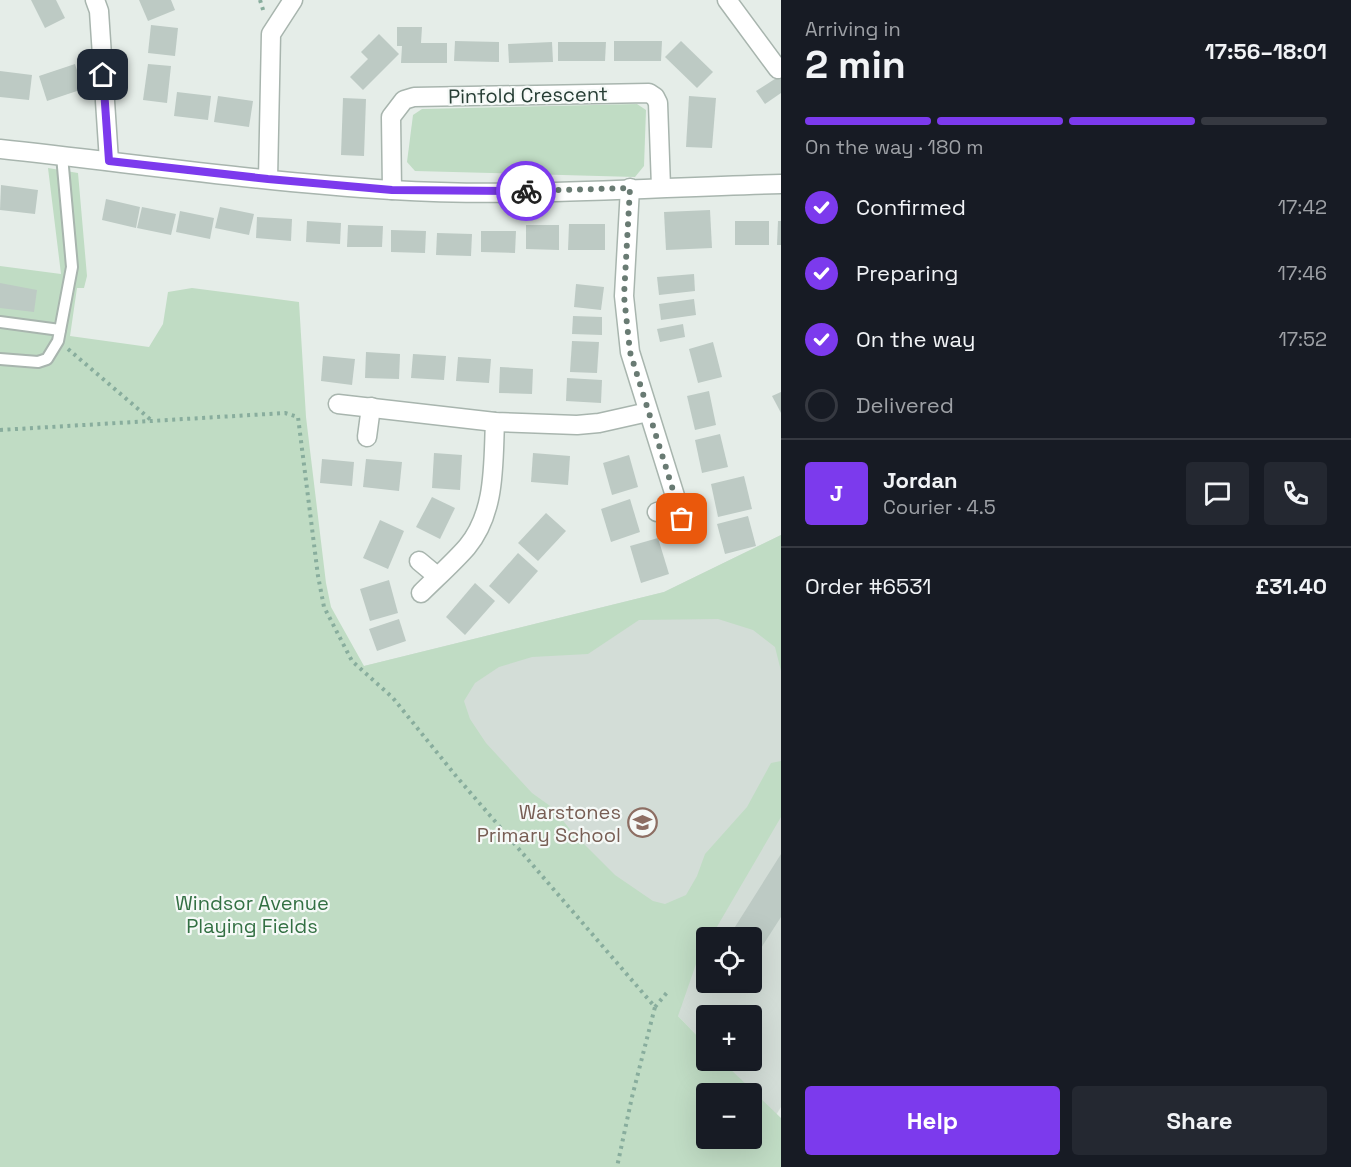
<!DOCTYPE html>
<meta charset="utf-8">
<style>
body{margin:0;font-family:"Space Grotesk",sans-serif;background:#242831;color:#f1f3f6;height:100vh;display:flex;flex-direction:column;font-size:22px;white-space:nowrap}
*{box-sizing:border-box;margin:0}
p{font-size:20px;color:#9ea1a6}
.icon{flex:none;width:33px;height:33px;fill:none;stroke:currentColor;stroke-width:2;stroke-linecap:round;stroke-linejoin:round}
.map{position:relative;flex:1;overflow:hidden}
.drawer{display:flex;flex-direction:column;background:#171b24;width:570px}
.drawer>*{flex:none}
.fabs{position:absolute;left:696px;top:927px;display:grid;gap:12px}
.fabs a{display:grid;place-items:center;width:66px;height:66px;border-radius:6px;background:#171b24;box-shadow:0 6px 24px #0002;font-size:30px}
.pin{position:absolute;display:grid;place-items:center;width:51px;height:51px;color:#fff;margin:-26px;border-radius:12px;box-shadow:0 3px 9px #0006}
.courier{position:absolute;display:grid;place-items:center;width:60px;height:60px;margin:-30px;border:4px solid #7c3aed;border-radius:50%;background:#fff;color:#222;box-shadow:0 2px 8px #0007}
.overview em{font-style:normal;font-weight:700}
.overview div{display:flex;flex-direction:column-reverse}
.overview{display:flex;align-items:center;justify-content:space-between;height:102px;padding:0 24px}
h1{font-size:39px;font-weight:700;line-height:45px}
.bar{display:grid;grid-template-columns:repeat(4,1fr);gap:9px 6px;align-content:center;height:72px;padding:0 24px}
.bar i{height:8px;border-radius:4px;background:#363941}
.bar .current{background:#7c3aed}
.bar p{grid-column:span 4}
.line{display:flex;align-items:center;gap:15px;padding:0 24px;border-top:2px solid #363941}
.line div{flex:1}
.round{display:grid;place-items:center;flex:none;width:63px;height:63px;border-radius:6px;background:#242831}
ol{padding:0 24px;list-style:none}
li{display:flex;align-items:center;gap:18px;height:66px}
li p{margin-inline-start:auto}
li .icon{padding:6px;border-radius:50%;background:#7c3aed;color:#fff;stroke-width:4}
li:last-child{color:#9ea1a6}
li i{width:33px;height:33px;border:3px solid #363941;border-radius:50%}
.primary-button{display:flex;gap:12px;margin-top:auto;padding:12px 24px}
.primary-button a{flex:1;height:69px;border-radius:6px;background:#7c3aed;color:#fff;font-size:24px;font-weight:700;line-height:69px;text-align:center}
.primary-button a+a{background:#242831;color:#f1f3f6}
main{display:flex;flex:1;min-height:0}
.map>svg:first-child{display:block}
</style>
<main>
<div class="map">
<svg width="781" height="1167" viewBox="0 0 781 1167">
<rect width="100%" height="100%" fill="#e5ede8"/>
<path fill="#d3ddd7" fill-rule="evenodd" d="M781 535V1107L776 1115 722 1061 752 1060V1016H706V1045L678 1016 364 666 664 592ZM706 938H752V982H706Z"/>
<g fill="#c0dcc4" fill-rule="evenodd">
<polygon points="637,104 646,110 644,166 635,177 415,171 407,162 413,115 422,109"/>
<path d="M48 168 78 173 87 276 84 288H77L70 336 149 347 163 324 168 292 192 288 299 302 306 417 326 583 331 607 364 666 664 592 781 535V671L775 647 753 630 718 619 639 620 588 654 532 657 499 667 475 683 464 701 470 719 486 743 532 793 553 808 572 832 615 875 653 901 665 904 686 895 697 876 705 854 747 807 771 763 781 761V817L711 937 706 938V946L696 964 678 1016 706 1045V1060L722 1061 781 1118V1167H0V266L61 274ZM706 1094H752V1138H706Z"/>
</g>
<g fill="#bdcac4">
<polygon points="31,0 56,0 65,18 45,28"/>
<polygon points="139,0 171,0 175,10 148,21"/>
<polygon points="151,25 178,28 175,56 148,53"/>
<polygon points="397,27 422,27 421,43 447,43 447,63 401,63 402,46 397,46"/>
<polygon points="379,34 399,54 363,90 350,77 368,59 361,52"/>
<polygon points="455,41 499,42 499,62 454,61"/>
<polygon points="614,41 662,41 661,61 614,61"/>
<polygon points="681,41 713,72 697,88 665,57"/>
<polygon points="552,42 553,62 509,63 508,44"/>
<polygon points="558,42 606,42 605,61 558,61"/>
<polygon points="75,64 83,89 47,101 39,76"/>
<polygon points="148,64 171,66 167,103 143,100"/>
<polygon points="0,71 32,75 29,100 0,97"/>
<polygon points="781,75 781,93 765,104 756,91"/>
<polygon points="177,92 211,96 208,120 174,116"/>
<polygon points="218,96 253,101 249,127 214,122"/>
<polygon points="689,96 716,98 712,148 686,147"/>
<polygon points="343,98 366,99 364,156 341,155"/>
<polygon points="1,185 38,190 35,214 0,210"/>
<polygon points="106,199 140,207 136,228 102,220"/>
<polygon points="142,207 176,214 171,235 137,228"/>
<polygon points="220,207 254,214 249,235 215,228"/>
<polygon points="710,210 712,248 666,250 664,212"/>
<polygon points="180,211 214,218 210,239 176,232"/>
<polygon points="257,217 292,219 291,241 256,238"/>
<polygon points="307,221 341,223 340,244 306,242"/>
<rect x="735" y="221" width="34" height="24"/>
<polygon points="778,221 781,221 781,245 777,245"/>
<polygon points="569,224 605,224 605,250 568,250"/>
<polygon points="348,225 383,226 382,247 347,247"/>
<polygon points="526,225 559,225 559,250 526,249"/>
<polygon points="391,230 426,231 425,253 391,252"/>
<polygon points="481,231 516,231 515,253 481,252"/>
<polygon points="437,233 472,234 471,256 436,255"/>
<polygon points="694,274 695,291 659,295 657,277"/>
<polygon points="0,283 37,290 34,312 0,308"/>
<polygon points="576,284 604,287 601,310 574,307"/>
<polygon points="694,299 696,315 661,320 659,304"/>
<polygon points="573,316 602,317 602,335 572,334"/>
<polygon points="683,324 685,337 660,342 657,329"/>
<polygon points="572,341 599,342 597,373 570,372"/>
<polygon points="713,342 722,377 698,383 689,349"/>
<polygon points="366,352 400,354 399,379 365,378"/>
<polygon points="413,354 446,356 444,380 411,378"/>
<polygon points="323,356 355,359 352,385 321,381"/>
<polygon points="458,357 491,359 489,383 456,381"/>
<polygon points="500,367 533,369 532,394 499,393"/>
<polygon points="567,378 602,380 601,403 566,401"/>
<polygon points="709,391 716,425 695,430 687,396"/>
<polygon points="781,392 781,413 772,396"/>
<polygon points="720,434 728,467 702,473 695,440"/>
<polygon points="434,453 462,455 460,490 432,488"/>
<polygon points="533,453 570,456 568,485 531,482"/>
<polygon points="629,455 638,487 612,495 603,463"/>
<polygon points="322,459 354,462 352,486 320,483"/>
<polygon points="366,459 402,462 399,491 363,487"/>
<polygon points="744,476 752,509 718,517 711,484"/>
<polygon points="432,497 455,508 440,539 416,527"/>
<polygon points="630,499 640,532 611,542 601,509"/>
<polygon points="546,513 566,531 538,561 518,543"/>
<polygon points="748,516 756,546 725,554 717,524"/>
<polygon points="380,520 404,531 388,569 363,558"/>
<polygon points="658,538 669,574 641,583 630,546"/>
<polygon points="518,553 538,571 509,604 489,586"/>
<polygon points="389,580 398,613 370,621 360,589"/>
<polygon points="475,583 495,601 465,635 446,617"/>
<polygon points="399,619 406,641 377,651 369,629"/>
<polygon points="781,854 781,917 752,962 752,938 728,938"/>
</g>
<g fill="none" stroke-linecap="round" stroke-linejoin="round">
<defs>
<g id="lane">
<polyline points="0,322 60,330"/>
<polyline points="0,359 38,362 47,359 58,341 72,267 62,156"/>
</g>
<g id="street">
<polyline points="95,0 99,11 109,161"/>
<polyline points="727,0 778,69"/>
<path d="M0 149C131 163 261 182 392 190 521 198 652 187 781 184"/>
<polyline points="268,179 271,34 293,0"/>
<polyline points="630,188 624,296 630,352 686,531"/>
<polyline points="392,190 391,117 404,100 414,97 649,93 655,97 658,103 661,187"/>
<polyline points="338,404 495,422 577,425 599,423 648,412"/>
<polyline points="367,437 371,407"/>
<polyline points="657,512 678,506"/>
<polyline points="419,561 437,576"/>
<path d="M421 593C436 578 453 563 467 547 496 512 493 464 495 422"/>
</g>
</defs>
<use href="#lane" stroke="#a8b5ae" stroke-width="14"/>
<use href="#street" stroke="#a8b5ae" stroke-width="21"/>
<g stroke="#88ad9d" stroke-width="4" stroke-dasharray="3 4.5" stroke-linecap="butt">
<polyline points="260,0 264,13"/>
<polyline points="68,349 151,420"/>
<polyline points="0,430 285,413 298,417 318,576 324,607 352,661 393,698 456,776 655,1007 632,1097 617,1167"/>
<polyline points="655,1007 669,990"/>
</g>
<use href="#lane" stroke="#fff" stroke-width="10"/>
<use href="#street" stroke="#fff" stroke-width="18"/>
</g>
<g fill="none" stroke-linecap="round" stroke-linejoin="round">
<polyline stroke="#697b73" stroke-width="6" stroke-dasharray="0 10.8" points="526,191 630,188 624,296 630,352 682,519"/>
<polyline stroke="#7c3aed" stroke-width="8" points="103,75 109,161 268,179 392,190 526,191"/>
</g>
<defs>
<symbol id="school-ring" viewBox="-11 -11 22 22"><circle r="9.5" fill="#f5f9f7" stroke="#8d6e63" stroke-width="1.5"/><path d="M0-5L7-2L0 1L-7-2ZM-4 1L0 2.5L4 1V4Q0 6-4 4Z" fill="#8d6e63"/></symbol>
</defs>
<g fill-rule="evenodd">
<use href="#school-ring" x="626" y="806" width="33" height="33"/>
</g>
<g text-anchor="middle" stroke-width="4.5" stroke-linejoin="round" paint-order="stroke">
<g font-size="20" fill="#263d34" stroke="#f5f9f7">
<text transform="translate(528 95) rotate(-1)" y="7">Pinfold Crescent</text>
</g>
<g font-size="20" fill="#785e54" stroke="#f5f9f7" text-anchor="end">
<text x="621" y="819">Warstones<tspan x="621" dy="23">Primary School</tspan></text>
</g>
<g font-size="20" fill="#337043" stroke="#f5f9f7">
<text x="252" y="910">Windsor Avenue<tspan x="252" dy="23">Playing Fields</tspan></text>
</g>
</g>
</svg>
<div class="fabs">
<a><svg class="icon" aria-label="locate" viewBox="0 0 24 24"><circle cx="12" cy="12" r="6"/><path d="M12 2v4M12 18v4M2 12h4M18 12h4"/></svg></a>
<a>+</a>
<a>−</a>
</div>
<div class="pin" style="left:682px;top:519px;background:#ea580c"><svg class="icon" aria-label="bag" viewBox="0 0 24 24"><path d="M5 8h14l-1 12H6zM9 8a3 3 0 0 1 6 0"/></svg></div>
<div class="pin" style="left:103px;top:75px;background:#1f2937"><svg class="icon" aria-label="home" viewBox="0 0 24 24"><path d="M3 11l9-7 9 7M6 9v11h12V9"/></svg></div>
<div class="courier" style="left:526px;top:191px"><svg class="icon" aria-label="bike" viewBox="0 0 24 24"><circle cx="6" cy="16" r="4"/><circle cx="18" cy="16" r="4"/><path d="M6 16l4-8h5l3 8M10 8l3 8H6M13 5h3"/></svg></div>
</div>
<section class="drawer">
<div class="overview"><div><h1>2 min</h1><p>Arriving in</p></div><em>17:56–18:01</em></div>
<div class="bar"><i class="current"></i><i class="current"></i><i class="current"></i><i></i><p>On the way · 180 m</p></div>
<ol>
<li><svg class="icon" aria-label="check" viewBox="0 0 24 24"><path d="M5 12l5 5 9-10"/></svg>Confirmed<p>17:42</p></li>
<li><svg class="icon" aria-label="check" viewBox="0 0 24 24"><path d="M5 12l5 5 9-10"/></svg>Preparing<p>17:46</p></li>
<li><svg class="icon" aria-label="check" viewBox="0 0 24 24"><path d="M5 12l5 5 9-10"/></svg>On the way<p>17:52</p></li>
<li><i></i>Delivered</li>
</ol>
<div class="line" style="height:108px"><b class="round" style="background:#7c3aed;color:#fff">J</b><div><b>Jordan</b><p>Courier · 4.5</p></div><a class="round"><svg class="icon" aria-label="chat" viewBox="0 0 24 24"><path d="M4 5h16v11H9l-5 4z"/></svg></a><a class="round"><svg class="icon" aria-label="phone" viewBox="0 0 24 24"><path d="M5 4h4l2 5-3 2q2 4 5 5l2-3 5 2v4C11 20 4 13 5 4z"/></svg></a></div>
<div class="line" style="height:78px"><div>Order #6531</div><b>£31.40</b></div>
<div class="primary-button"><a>Help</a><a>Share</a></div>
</section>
</main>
